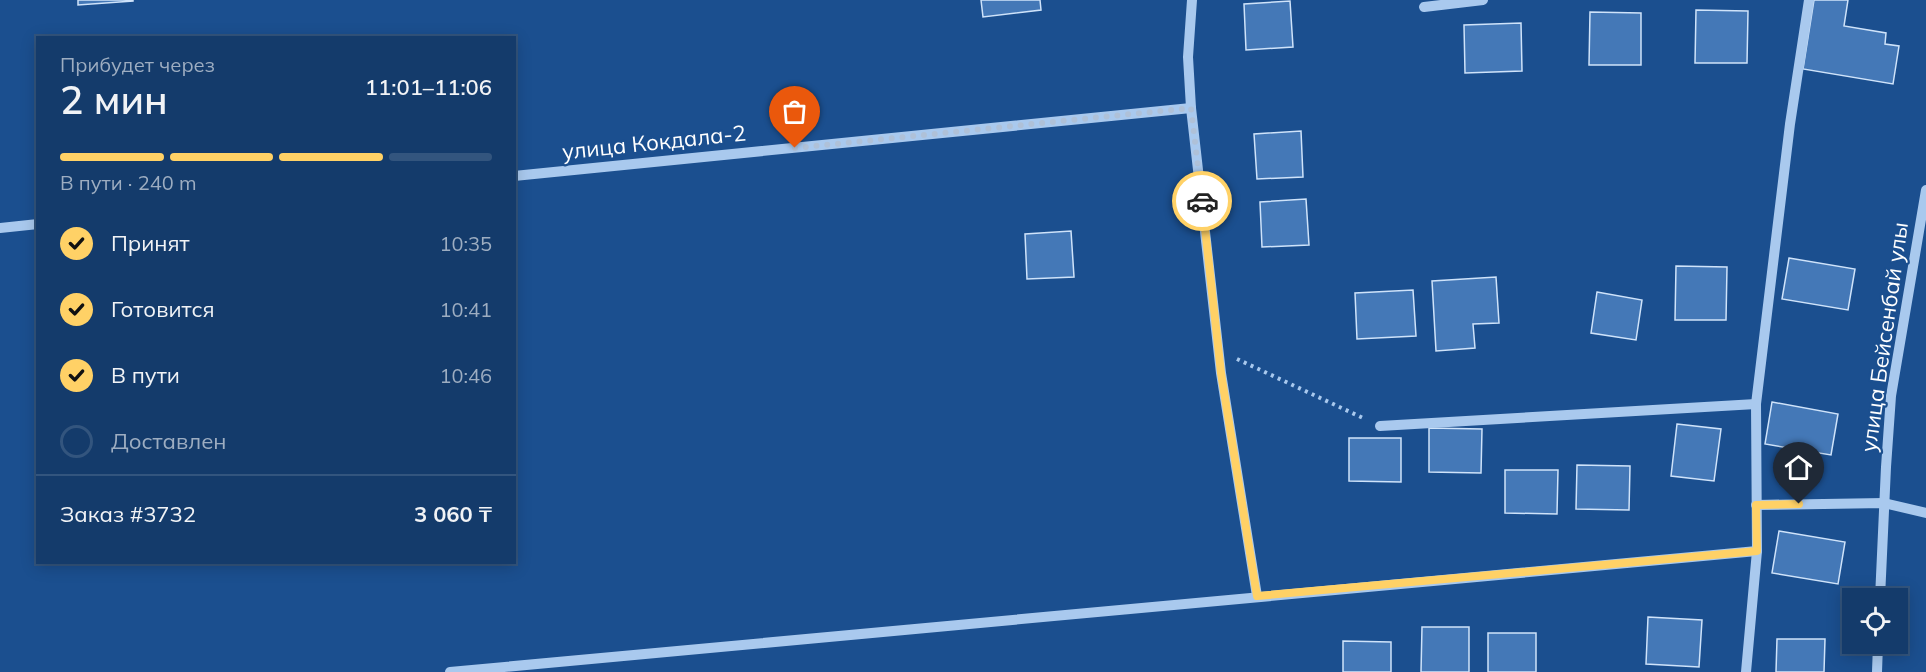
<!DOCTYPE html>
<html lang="ru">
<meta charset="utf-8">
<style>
body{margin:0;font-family:Mulish,sans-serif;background:#1d4271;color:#f1f3f6;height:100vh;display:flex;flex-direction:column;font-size:22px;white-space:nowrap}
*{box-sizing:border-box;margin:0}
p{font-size:20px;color:#9dadc1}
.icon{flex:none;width:33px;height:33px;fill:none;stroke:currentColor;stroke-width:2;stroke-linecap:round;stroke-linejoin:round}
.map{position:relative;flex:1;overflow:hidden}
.sheet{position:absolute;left:36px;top:36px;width:480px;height:528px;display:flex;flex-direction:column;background:#143b6b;border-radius:0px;box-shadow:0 3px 15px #0003,0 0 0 2px #33557e}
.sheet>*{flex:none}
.buttons{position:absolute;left:1842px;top:588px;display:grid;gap:12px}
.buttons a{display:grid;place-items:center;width:66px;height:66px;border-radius:0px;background:#143b6b;box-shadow:0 3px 15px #0003,0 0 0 2px #33557e;font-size:30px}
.pin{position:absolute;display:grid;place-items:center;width:51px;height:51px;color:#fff;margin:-62px -26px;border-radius:50% 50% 50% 0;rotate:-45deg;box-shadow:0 0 6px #0007}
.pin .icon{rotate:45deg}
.courier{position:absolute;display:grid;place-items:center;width:60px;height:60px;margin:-30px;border:4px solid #ffd166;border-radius:50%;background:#fff;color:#222;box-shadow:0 2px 8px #0007}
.summary em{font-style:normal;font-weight:600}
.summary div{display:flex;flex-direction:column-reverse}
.summary{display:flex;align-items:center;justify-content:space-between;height:102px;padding:0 24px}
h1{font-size:39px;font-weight:600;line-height:45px}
.bar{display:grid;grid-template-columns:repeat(4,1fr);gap:9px 6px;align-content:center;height:72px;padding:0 24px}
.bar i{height:8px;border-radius:4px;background:#33557e}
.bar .on{background:#ffd166}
.bar p{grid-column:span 4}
.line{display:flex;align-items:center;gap:15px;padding:0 24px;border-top:2px solid #33557e}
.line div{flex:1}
ol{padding:0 24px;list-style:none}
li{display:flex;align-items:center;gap:18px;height:66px}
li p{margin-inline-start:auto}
li .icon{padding:6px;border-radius:50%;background:#ffd166;color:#111;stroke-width:4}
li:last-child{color:#9dadc1}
li i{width:33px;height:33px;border:3px solid #33557e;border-radius:50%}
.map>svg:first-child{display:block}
</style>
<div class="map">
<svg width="1926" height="672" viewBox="0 0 1926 672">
<rect width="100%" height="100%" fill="#1b4f8f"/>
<g fill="#4478b7" stroke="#cfe3fa" stroke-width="1.5">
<polygon points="78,0 133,0 133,1 78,5"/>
<polygon points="981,0 1040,0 1041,10 983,17"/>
<polygon points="1814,0 1848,0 1844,26 1886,33 1885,44 1899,46 1893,84 1803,69"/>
<polygon points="1290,1 1293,47 1246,50 1244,4"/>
<polygon points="1696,10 1748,11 1747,63 1695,63"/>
<polygon points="1590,12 1641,13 1641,65 1589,65"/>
<polygon points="1521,23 1522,71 1465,73 1464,25"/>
<polygon points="1301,131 1303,177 1257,179 1254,134"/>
<polygon points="1306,199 1309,245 1262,247 1260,202"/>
<polygon points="1071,231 1074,277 1027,279 1025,234"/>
<polygon points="1789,258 1855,269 1848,310 1782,299"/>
<polygon points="1676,266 1727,267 1726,320 1675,320"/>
<polygon points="1496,277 1499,323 1473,324 1475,348 1436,351 1432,281"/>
<polygon points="1413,290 1416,336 1357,339 1355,293"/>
<polygon points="1597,292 1642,300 1636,340 1591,333"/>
<polygon points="1772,402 1838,414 1831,455 1765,444"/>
<polygon points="1677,424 1721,429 1714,481 1671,476"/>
<polygon points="1429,428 1482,429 1481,473 1429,472"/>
<polygon points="1349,438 1401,438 1401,482 1349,481"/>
<polygon points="1577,465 1630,466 1629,510 1576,509"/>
<polygon points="1505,470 1558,470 1557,514 1505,513"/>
<polygon points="1779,531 1845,542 1838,584 1772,573"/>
<polygon points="1648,617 1702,620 1699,667 1646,664"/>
<polygon points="1422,627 1469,627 1469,672 1421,672"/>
<rect x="1488" y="633" width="48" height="39"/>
<polygon points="1777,639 1825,639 1824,672 1776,672"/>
<polygon points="1343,641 1391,642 1391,672 1343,672"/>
</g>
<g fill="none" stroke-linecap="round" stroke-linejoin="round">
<polyline stroke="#a9c9ee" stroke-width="4" stroke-dasharray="3 4.5" stroke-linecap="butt" points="1237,359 1363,418"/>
<g stroke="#a9c9ee" stroke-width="10">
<polyline points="1192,0 1188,57 1191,108 1221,373 1257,596"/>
<polyline points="1424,7 1483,0"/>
<polyline points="514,176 1191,108"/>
<polyline points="0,228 38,224"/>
<polyline points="1380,426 1756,404"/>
<polyline points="1756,505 1884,503 1926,513"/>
<polyline points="1880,598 1886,467 1891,396 1926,190"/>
<polyline points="450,672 1757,551"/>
<polyline points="1746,672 1757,551 1756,404 1790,124 1809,0"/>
<polyline points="1877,672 1878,644"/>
</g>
</g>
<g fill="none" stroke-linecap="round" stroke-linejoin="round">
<polyline stroke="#afc1d8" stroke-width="6" stroke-dasharray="0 10.8" points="795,148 1191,108 1202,201"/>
<polyline stroke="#ffd166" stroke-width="8" points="1202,201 1221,373 1257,596 1757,551 1756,505 1799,504"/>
</g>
<g text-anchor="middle" stroke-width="4.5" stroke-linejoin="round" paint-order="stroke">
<g font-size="22" fill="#fff" stroke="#1b4f8f">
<text transform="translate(654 142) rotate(-6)" y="8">улица Кокдала-2</text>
<text transform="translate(1884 337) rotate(-82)" y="8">улица Бейсенбай улы</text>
</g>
</g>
</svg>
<div class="buttons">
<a><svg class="icon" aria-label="locate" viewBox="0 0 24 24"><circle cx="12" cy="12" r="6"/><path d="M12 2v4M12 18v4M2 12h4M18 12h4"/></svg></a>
</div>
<div class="pin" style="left:795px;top:148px;background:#ea580c"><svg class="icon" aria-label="bag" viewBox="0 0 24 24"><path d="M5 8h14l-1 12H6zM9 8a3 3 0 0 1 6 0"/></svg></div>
<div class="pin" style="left:1799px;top:504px;background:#1f2937"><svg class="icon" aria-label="home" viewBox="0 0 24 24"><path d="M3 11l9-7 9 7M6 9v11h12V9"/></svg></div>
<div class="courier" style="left:1202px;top:201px"><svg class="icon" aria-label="car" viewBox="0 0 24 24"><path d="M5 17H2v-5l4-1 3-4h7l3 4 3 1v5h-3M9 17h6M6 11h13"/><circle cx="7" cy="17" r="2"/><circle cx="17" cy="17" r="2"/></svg></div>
<section class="sheet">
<div class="summary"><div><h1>2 мин</h1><p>Прибудет через</p></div><em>11:01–11:06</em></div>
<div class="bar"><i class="on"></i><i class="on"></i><i class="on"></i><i></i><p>В пути · 240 m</p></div>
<ol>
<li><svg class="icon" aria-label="check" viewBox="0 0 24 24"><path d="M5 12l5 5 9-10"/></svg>Принят<p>10:35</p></li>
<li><svg class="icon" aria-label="check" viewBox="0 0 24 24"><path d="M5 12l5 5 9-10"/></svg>Готовится<p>10:41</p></li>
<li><svg class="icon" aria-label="check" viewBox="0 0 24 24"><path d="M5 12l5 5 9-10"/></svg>В пути<p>10:46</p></li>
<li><i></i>Доставлен</li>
</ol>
<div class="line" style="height:78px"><div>Заказ #3732</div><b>3 060 ₸</b></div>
</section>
</div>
